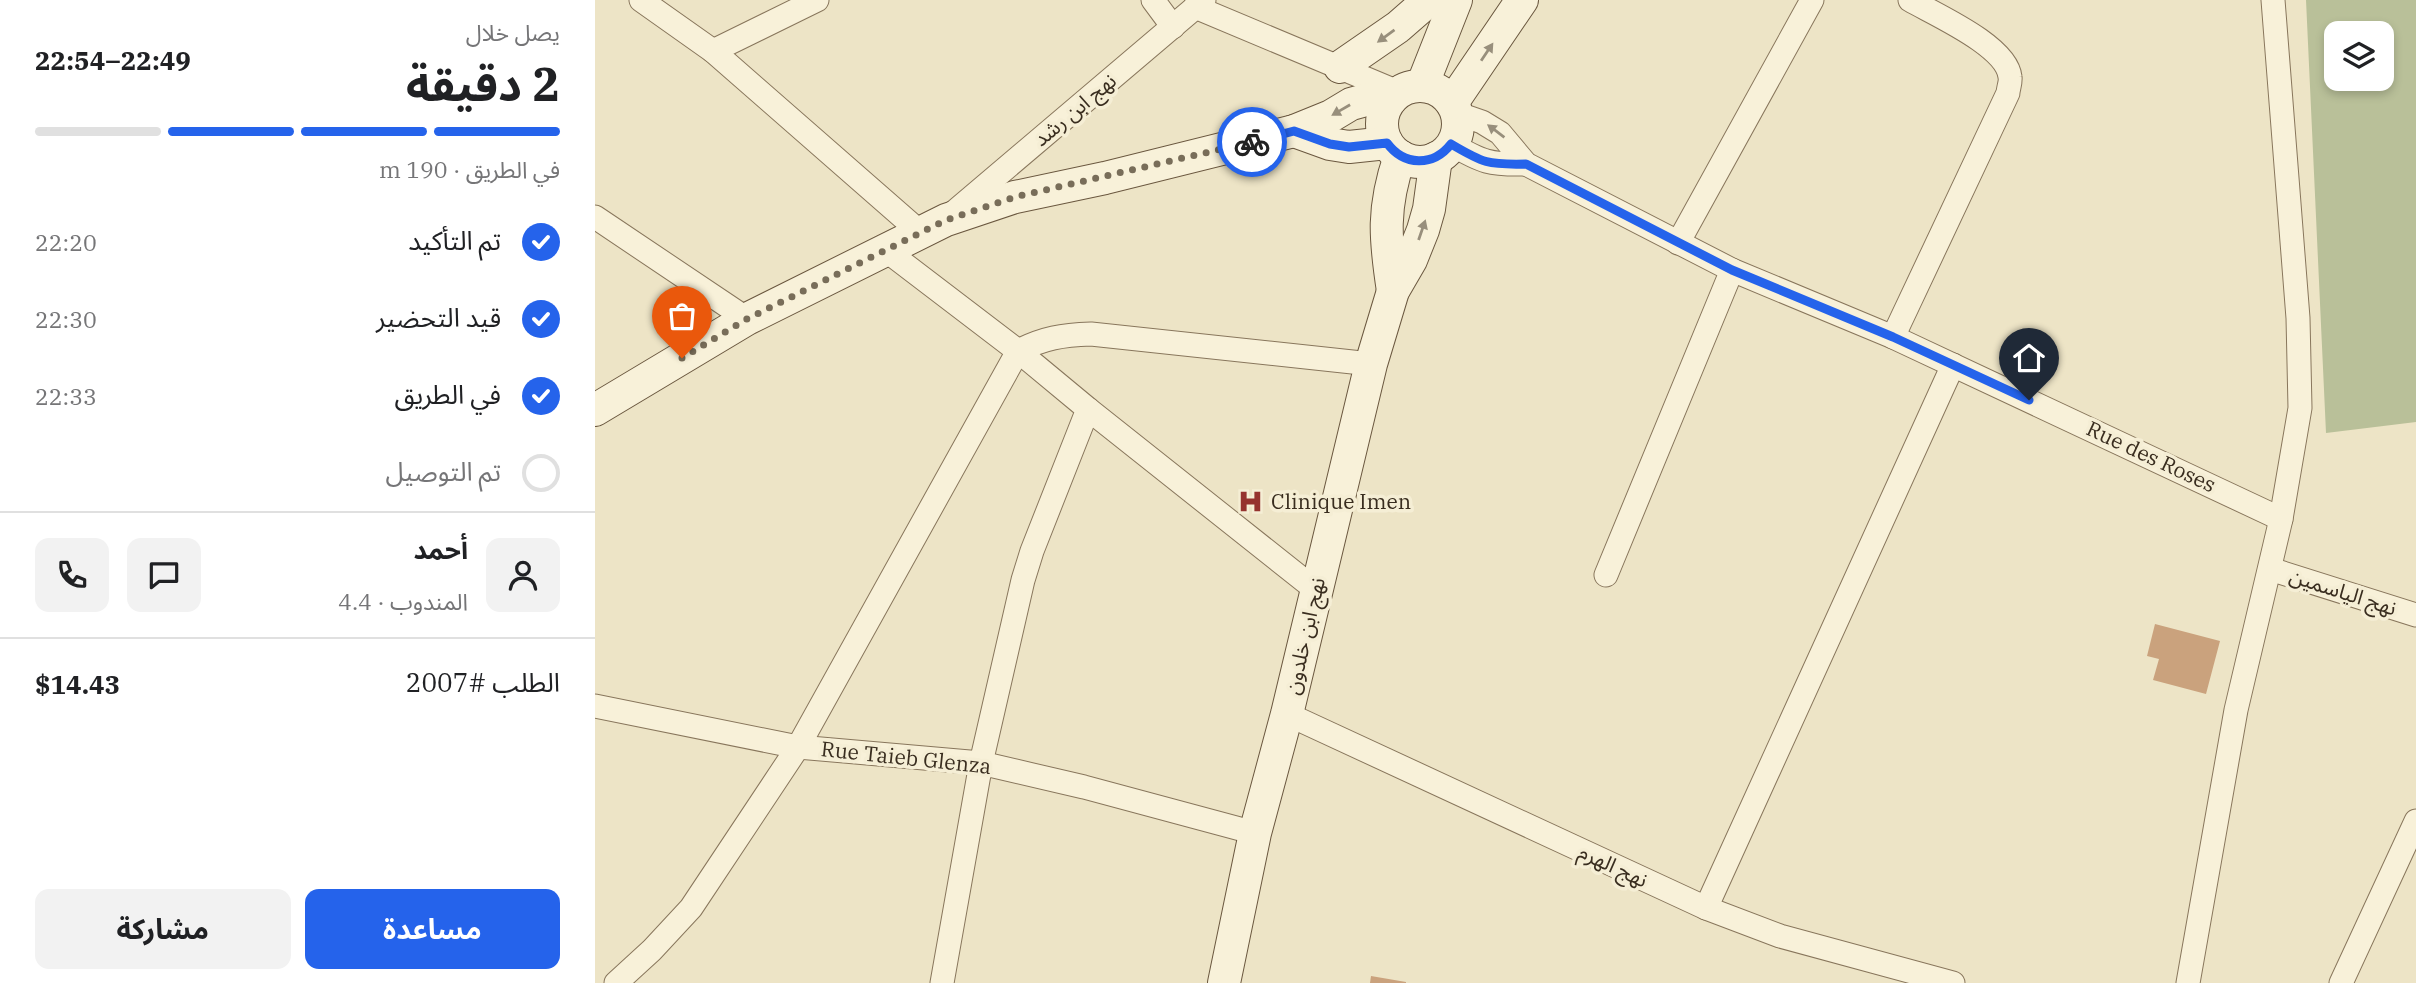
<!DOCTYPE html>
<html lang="ar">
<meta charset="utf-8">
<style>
body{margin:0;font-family:"IBM Plex Serif","Noto Sans Arabic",serif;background:#f2f2f2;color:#202124;direction:rtl;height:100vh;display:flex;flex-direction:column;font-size:26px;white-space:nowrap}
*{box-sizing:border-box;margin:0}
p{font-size:23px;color:#757577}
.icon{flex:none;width:38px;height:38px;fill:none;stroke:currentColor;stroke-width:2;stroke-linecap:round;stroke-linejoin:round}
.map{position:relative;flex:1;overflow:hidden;direction:ltr}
.sheet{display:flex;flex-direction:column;background:#fff;width:595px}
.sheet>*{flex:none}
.buttons{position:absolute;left:1729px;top:21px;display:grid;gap:14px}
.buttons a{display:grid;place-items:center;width:70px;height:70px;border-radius:14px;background:#fff;box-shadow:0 4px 10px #0003;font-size:35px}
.pin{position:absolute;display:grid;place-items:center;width:60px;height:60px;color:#fff;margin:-72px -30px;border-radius:50% 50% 50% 0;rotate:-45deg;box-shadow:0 0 7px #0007}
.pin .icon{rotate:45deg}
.courier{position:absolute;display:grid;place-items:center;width:70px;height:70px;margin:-35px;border:5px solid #2563eb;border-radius:50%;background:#fff;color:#222;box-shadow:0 2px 9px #0007}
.overview em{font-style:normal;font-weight:700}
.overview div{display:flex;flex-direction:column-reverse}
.overview{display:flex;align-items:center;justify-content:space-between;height:119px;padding:0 35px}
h1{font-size:46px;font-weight:700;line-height:52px}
.bar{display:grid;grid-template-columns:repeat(4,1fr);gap:10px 7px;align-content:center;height:84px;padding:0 35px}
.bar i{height:9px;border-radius:5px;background:#e0e0e0}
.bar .active{background:#2563eb}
.bar p{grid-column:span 4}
.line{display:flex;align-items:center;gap:18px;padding:0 35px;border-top:2px solid #e0e0e0}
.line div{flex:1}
.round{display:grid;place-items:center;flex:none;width:74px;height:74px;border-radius:14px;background:#f2f2f2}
ol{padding:0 35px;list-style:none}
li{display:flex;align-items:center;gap:21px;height:77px}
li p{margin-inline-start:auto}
li .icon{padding:7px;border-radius:50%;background:#2563eb;color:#fff;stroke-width:4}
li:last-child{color:#757577}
li i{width:38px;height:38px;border:4px solid #e0e0e0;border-radius:50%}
.button{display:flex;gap:14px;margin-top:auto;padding:14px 35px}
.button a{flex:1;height:80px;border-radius:14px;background:#2563eb;color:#fff;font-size:28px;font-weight:700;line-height:80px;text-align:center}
.button a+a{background:#f2f2f2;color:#202124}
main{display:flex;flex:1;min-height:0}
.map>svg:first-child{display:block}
</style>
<main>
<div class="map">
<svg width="1821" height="983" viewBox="0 0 1821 983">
<rect width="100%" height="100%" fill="#ede4c6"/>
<path fill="#b9c099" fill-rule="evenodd" d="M1711 0H1821V422L1731 433ZM1741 33H1787V79H1741Z"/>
<g fill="#caa27d">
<polygon points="1560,624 1625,641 1611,694 1558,680 1564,659 1552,656"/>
<polygon points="776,976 811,982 811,983 775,983"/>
</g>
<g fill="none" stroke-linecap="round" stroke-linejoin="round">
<defs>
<g id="street">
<polyline points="46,0 118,51 326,233"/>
<polyline points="558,0 578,27"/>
<polyline points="600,7 803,92"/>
<polyline points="118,51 222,0"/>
<polyline points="861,113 887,122 905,133 931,164 1137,270 1298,337 1686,519"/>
<path d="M856 144C887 162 895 165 931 164"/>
<polyline points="358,213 609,0"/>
<polyline points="0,217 152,319"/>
<polyline points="1083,243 1217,0"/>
<polyline points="292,251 423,351 493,409 437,551 428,580 386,763 347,983"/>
<path d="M1298 337 1413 93C1413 89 1416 82 1415 77 1412 46 1341 15 1315 0"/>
<polyline points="493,409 721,590"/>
<polyline points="1675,569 1821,615"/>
<polyline points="1011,575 1137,270"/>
<polyline points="0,706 203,747 386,763 489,787 660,833"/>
<polyline points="692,714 1111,908 1185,936 1358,983"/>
<polyline points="1111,908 1358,365"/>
<path d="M21 983 57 950 96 908 203 747 423 351C449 338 467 335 496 334L776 364"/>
<polyline points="1593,983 1641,710 1686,519 1705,408 1703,318 1678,0"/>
<polyline points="1746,983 1821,821"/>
</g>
<g id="secondary">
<polyline points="745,67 803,27 834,0"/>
<polyline points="827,86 861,0"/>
<circle cx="825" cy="124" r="38"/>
<polyline points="857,103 927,0"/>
<polyline points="699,131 735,144 754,147 792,143"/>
<path d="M798 291C790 239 787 208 805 156"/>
<polyline points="0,410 152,319 351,220 420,197 510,178 699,131 736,116 756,104 774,99 796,99"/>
<polyline points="629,983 660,833 692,714 776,364 798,291 816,260 828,230 834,209 841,158"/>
</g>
</defs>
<use href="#street" stroke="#88765c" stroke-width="25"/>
<use href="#secondary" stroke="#6a573f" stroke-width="34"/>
<use href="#street" stroke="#f8f1d9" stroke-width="23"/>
<use href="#secondary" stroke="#f8f1d9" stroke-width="32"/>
</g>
<defs><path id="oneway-solid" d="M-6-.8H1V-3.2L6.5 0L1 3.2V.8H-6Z" transform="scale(1.75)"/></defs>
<g fill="#988f7c">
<use href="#oneway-solid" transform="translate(791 36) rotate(144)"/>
<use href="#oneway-solid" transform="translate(892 52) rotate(-56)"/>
<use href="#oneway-solid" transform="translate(746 110) rotate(150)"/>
<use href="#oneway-solid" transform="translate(901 131) rotate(-143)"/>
<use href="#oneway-solid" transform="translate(827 230) rotate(-71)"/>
</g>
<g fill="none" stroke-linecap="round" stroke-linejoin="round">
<polyline stroke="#786d59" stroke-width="7" stroke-dasharray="0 12.6" points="87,358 152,319 351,220 420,197 657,142"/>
<path stroke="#2563eb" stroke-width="9" d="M657 142 699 131 735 144 754 147 792 143C809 166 838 167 856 144 888 163 893 165 931 164L1137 270 1298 337 1434 400"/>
</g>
<defs>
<symbol id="hospital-bare" viewBox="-9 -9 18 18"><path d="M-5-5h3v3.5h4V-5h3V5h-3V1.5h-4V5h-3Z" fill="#95332e" stroke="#f5eed5" stroke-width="2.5" paint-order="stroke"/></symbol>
</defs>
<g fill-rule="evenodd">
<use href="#hospital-bare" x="638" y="484" width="35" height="35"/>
</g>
<g text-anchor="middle" stroke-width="7" stroke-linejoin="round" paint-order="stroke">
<g font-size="21" fill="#392d1f" stroke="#f5eed5">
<text transform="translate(480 110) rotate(-40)" y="7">نهج ابن رشد</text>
<text transform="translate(1556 457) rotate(25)" y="7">Rue des Roses</text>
<text transform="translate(1748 592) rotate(18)" y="7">نهج الياسمين</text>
<text transform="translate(710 636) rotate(-77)" y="7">نهج ابن خلدون</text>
<text transform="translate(311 758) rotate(6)" y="7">Rue Taieb Glenza</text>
<text transform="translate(1018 866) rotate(25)" y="7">نهج الهرم</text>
</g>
<g font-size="21" fill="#392d1f" stroke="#f5eed5" text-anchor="start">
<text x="676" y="509">Clinique Imen</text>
</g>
</g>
</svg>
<div class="buttons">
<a><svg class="icon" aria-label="layers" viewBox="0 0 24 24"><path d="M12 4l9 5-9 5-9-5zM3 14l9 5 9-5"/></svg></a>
</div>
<div class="pin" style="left:87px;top:358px;background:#ea580c"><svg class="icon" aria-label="bag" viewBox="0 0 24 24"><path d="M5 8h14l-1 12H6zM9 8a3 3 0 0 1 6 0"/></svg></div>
<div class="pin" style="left:1434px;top:400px;background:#1f2937"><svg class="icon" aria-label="home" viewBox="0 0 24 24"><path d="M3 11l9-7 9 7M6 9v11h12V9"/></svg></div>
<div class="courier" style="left:657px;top:142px"><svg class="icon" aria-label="bike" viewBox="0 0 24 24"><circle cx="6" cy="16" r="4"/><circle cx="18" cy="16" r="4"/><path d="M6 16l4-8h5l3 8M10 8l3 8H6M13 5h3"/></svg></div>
</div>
<section class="sheet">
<div class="overview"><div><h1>2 دقيقة</h1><p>يصل خلال</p></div><em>22:49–22:54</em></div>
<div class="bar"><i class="active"></i><i class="active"></i><i class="active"></i><i></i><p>في الطريق · 190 m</p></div>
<ol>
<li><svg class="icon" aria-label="check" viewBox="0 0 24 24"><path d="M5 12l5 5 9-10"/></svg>تم التأكيد<p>22:20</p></li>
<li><svg class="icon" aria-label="check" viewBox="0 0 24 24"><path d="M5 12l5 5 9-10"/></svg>قيد التحضير<p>22:30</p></li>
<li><svg class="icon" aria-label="check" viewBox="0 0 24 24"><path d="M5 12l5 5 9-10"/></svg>في الطريق<p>22:33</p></li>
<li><i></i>تم التوصيل</li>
</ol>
<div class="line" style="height:126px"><a class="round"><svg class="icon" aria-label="person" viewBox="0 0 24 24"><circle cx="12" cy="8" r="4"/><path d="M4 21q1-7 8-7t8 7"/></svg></a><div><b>أحمد</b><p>المندوب · 4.4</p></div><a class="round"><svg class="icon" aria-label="chat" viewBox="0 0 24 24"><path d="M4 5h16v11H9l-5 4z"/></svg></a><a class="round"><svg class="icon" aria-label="phone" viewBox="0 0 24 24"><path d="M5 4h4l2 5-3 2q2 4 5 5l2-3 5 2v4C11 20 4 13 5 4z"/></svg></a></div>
<div class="line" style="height:91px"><div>الطلب #2007</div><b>$14.43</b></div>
<div class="button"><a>مساعدة</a><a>مشاركة</a></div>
</section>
</main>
